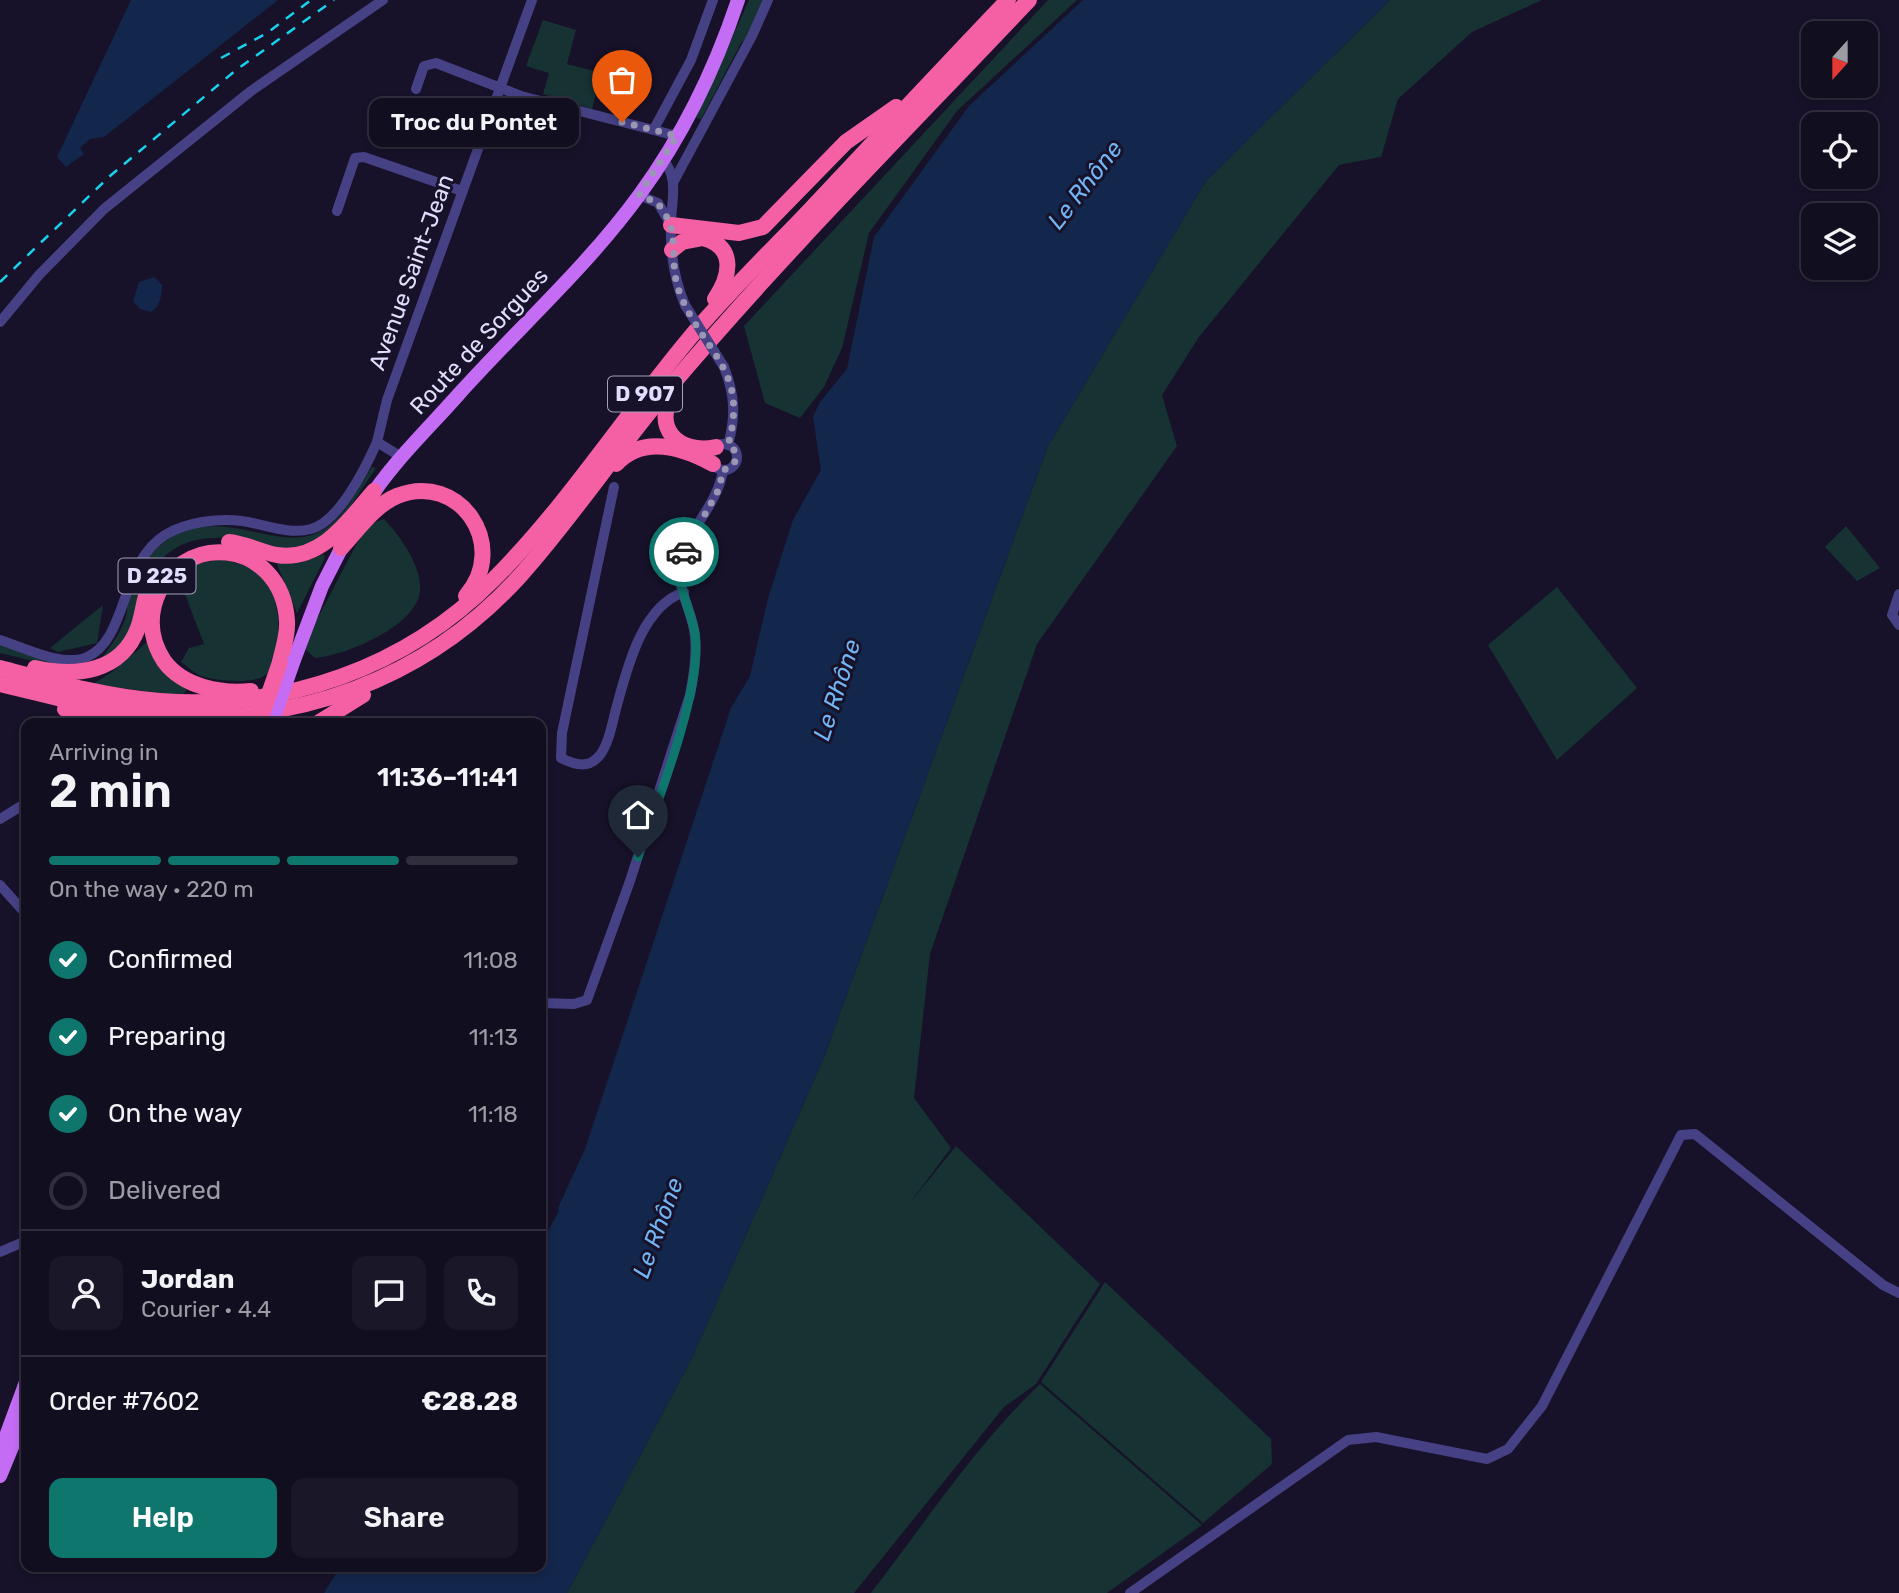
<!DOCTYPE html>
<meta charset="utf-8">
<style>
body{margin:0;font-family:Rubik,sans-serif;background:#1a1728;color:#f1f3f6;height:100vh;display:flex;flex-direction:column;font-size:26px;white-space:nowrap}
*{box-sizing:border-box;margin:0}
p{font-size:23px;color:#9c9ca4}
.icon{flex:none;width:38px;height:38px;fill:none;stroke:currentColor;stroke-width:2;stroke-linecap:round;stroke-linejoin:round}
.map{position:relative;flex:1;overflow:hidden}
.drawer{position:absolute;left:21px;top:718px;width:525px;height:854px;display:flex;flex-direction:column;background:#110e1f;border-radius:14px;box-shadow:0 4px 10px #0003,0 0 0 2px #302e3d}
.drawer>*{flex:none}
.needle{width:46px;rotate:201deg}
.buttons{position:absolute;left:1801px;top:21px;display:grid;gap:14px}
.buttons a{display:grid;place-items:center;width:77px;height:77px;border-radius:14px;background:#110e1f;box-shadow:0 4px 10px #0003,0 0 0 2px #302e3d;font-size:35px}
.pin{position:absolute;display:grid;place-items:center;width:60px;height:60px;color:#fff;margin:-72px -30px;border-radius:50% 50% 50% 0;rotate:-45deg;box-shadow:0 0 7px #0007}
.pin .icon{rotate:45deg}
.courier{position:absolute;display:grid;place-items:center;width:70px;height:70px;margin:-35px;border:5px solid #0f766e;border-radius:50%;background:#fff;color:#222;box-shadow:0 2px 9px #0007}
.bubble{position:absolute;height:49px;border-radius:14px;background:#110e1f;box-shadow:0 4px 10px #0003,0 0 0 2px #302e3d;font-size:23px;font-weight:600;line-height:49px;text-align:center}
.overview em{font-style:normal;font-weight:600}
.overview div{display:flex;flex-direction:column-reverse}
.overview{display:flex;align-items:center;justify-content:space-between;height:119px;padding:0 28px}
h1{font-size:46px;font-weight:600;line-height:52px}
.bar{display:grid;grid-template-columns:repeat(4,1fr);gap:10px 7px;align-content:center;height:84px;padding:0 28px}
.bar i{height:9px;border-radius:5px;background:#302e3d}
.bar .current{background:#0f766e}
.bar p{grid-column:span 4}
.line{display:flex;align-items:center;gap:18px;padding:0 28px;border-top:2px solid #302e3d}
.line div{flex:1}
.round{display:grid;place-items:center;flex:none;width:74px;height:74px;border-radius:14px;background:#1a1728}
ol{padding:0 28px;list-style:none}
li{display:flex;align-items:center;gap:21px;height:77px}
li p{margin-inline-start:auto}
li .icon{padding:7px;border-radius:50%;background:#0f766e;color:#fff;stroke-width:4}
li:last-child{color:#9c9ca4}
li i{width:38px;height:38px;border:4px solid #302e3d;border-radius:50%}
.button{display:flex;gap:14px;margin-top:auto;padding:14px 28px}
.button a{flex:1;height:80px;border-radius:14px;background:#0f766e;color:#fff;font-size:28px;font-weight:600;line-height:80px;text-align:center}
.button a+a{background:#1a1728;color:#f1f3f6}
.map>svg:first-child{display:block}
</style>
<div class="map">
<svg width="1899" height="1593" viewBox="0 0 1899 1593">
<rect width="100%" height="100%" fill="#171229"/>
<g fill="#163232">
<polygon points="749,0 763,0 746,39 741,43 701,119 696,118"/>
<polygon points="1048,0 1077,0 957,111 869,233 842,348 824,387 800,418 765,403 744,326"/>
<polygon points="1390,0 1542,0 1472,32 1398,99 1381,157 1339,165 1199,337 1162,395 1177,446 1037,644 930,954 914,1098 951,1148 909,1204 956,1146 1100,1284 1036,1384 1004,1407 854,1593 567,1593 692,1358 824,1057 1048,446 1206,181"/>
<polygon points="543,20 576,30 567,64 602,73 592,109 543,94 549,73 526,66"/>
<path d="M372 467 376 468 340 522 326 537 295 552C239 537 177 519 144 584 136 599 136 616 131 631 127 642 111 654 103 663L50 665 0 653V645L88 663 102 658C110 647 119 635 124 622 128 614 127 604 129 596 135 578 145 558 159 546 219 497 276 558 323 530 344 518 359 487 372 467Z"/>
<path d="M384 519C400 536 422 566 420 591 417 626 344 656 315 658L305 649 313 627 366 526Z"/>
<polygon points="1846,526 1880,568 1857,581 1825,547"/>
<polygon points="324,554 325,558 297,613 277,564 280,562 300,563"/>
<path d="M223 559C237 564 252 566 263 576 281 595 285 654 267 674 256 685 213 681 199 675 193 672 187 666 181 662L189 648 204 644 178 576 191 565Z"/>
<polygon points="1557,587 1637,688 1557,760 1488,645"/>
<polygon points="103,605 97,643 58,652 50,648"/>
<polygon points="147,642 164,672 187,690 181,696 93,684 112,672"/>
<polygon points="1105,1282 1271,1439 1272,1464 1203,1523 1041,1382"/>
<path d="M1040 1384 1202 1525 1107 1593H871C925 1523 976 1445 1040 1384Z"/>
</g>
<g fill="#13274c">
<polygon points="131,0 278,0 104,137 90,139 80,148 84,154 66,167 57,157"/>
<polygon points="1083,0 1390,0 1206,181 1048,446 824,1057 692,1358 567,1593 324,1593 341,1566 541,1566 541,1244 559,1211 558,1208 585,1149 731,708 750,676 768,598 793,520 821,470 813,417 820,402 847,369 874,237 969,106"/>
<path d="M154 277 162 285C162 295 160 306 151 312L140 309 133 301 139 282Z"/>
</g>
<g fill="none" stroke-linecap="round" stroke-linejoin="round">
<g stroke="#454184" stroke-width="10">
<polyline points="416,89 424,66 436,63 521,96 677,136"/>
<polyline points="654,129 691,60 713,0"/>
<path d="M661 162 667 165C678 183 671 204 671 224 670 252 674 279 685 305"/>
<polyline points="674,181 752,36 768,0"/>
<polyline points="639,195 658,203 671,225"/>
<polyline points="337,211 355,158 364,157 462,191"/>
<polyline points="0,322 39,275 104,209 251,91 383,0"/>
<path d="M724 367C735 395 736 416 728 445"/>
<circle cx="724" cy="457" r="13"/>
<polyline points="403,458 377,442 387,400 532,0"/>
<path d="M614 487 562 733 561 758C575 765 589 769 600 755 609 743 612 724 616 709 627 669 641 607 684 592"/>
<polyline points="1899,594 1892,615 1899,625"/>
<path d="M0 640C23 647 63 668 87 657 128 639 120 563 165 535 186 522 218 518 242 521 264 524 288 535 311 529 339 522 366 467 377 442"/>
<polyline points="0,819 26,803"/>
<polyline points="0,885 26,914"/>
<path d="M541 1003 574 1004 587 1000 630 881 690 695C694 675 697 656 695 636 693 612 675 586 680 562 687 530 718 505 723 470"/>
<polyline points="0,1252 26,1241"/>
<polyline points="1130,1593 1348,1440 1376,1437 1487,1459 1508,1449 1542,1406 1681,1135 1695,1134 1883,1285 1899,1293"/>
</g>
<g stroke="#c56cf4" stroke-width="14">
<path d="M368 501C392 463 428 429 458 395 518 328 587 267 640 194 683 135 715 69 738 0"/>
<polyline points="294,660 322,586 346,539"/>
<polyline points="0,1452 26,1382"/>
<polyline points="0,1476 26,1413"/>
</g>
<g stroke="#f460a3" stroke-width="16">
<polyline points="671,225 739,233 763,227 846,142 896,107"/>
<path d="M672 250 682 242 703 238C737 247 730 277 715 299"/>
<path d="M674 392C651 427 678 455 716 447"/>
<path d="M616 464C643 435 682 447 713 464"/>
<path d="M229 542C246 544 261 552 277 555 321 562 349 520 374 491"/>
<path d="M341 548C357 531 375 505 397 496 459 471 510 545 466 596"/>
<path d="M0 668C53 682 106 697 160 701 285 710 406 668 494 579 566 507 623 418 688 340 726 294 769 253 810 210 876 140 941 70 1008 0"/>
<path d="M35 668C76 677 121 673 138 628 142 618 143 606 146 596"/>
<path d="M0 684C52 696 104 712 157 716 296 726 425 680 519 577 573 517 617 449 669 388 783 253 908 128 1029 0"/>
<path d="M251 691C221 694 183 687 164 661 153 644 149 624 154 605 176 527 282 538 287 621 288 635 283 648 280 662"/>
<polyline points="65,709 106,723"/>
<polyline points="318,723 363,695"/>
</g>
<g stroke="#17d3ee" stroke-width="2.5" stroke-dasharray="10 9" stroke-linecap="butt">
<polyline points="221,58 267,33 311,0"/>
<polyline points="0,282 110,176 236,70 334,0"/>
</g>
<polyline stroke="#454184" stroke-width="10" points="685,305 724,367"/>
<polyline stroke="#c56cf4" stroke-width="14" points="272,723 294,660"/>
<polyline stroke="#f460a3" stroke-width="16" points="259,723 280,662"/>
</g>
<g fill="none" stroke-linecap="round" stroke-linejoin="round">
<path stroke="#9a96b3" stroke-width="7" stroke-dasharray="0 12.6" d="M622 122 677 136 639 195 658 203C662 210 669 219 671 227 676 248 671 270 679 291 702 353 750 368 728 445L735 451 736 460 731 467 723 470 719 489 684 552"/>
<path stroke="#0f766e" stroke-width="9" d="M638 857C657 803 703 688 695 634 691 607 671 579 684 552"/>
</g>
<g text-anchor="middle" stroke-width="6" stroke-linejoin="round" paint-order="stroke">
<g fill="#171229" stroke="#a4a0bd" stroke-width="2">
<rect x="608" y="376.5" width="74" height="35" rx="5"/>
<rect x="118.5" y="558.5" width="77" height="35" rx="5"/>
</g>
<g font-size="21" font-weight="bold" fill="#e1ddfd">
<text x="645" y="401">D 907</text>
<text x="157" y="583">D 225</text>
</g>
<g font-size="23" fill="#e1ddfd" stroke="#171229">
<text transform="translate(411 272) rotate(-70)" y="8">Avenue Saint-Jean</text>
<text transform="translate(479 341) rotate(-47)" y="8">Route de Sorgues</text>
</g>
<g font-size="24" font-style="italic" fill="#72b5f5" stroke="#171229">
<text transform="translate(1085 185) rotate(-52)" y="8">Le Rhône</text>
<text transform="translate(837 690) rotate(-72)" y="8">Le Rhône</text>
<text transform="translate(658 1228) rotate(-70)" y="8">Le Rhône</text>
</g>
</g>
</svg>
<div class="buttons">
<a><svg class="needle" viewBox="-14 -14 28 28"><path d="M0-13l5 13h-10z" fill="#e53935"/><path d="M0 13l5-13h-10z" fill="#9c9ca4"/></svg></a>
<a><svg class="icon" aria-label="locate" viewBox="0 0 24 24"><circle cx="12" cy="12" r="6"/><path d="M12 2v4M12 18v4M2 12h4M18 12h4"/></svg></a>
<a><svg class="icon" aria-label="layers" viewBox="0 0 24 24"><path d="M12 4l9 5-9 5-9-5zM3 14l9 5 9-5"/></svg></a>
</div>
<div class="pin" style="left:622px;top:122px;background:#ea580c"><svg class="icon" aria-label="bag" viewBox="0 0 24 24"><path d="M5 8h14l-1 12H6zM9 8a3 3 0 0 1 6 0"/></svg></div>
<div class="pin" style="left:638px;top:857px;background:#1f2937"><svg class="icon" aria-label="home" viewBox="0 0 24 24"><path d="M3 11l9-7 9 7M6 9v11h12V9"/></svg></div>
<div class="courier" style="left:684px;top:552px"><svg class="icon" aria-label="car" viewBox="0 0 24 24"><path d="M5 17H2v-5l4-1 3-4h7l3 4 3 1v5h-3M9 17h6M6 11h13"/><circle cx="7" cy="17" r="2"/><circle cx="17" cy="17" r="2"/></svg></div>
<div class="bubble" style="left:369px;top:98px;width:210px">Troc du Pontet</div>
<section class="drawer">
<div class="overview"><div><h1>2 min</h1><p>Arriving in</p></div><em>11:36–11:41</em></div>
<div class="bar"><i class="current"></i><i class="current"></i><i class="current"></i><i></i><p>On the way · 220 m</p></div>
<ol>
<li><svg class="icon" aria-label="check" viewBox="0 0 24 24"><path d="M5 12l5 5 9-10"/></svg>Confirmed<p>11:08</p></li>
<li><svg class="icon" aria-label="check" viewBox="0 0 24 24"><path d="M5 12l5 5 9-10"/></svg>Preparing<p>11:13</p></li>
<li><svg class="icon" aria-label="check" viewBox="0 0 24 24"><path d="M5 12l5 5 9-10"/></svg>On the way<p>11:18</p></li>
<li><i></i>Delivered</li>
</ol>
<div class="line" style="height:126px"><a class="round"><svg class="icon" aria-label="person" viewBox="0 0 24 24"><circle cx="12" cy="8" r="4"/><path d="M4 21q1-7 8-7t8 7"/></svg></a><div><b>Jordan</b><p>Courier · 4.4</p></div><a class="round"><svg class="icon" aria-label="chat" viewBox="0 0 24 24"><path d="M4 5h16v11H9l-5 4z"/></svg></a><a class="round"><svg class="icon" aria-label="phone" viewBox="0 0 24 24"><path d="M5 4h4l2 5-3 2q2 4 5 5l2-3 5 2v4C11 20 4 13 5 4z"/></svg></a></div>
<div class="line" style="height:91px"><div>Order #7602</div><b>€28.28</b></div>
<div class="button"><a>Help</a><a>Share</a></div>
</section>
</div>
